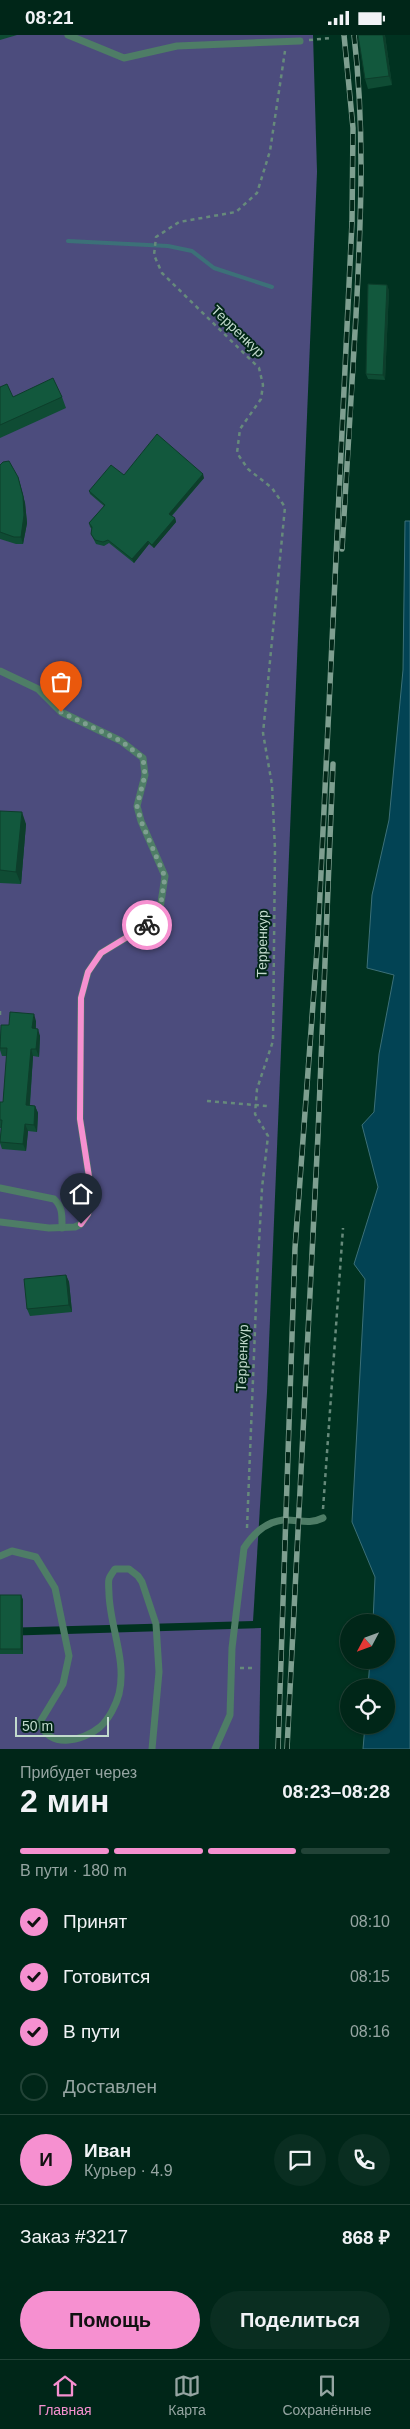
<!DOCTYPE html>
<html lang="ru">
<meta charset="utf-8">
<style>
body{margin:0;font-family:Helvetica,sans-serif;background:#0a2e21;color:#f1f3f6;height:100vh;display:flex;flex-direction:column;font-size:19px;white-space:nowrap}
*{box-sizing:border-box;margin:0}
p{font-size:16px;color:#95a5a2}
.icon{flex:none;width:28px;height:28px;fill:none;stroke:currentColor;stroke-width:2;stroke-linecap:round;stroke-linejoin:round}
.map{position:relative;height:1714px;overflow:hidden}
.side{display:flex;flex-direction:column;background:#002618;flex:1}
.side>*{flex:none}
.needle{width:32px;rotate:229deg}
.fabs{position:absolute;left:340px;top:1579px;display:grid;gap:10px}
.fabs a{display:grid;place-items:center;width:55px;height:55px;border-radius:50%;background:#002618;box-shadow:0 1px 4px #0004,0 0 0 1px #224337;font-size:25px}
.scale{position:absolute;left:15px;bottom:12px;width:94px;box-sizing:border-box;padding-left:5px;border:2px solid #c2dacd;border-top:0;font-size:14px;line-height:18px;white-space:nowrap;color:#c2dacd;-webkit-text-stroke:4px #022718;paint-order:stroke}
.pin{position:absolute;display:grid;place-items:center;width:42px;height:42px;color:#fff;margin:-51px -21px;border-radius:50% 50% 50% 0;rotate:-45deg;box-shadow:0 0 5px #0007}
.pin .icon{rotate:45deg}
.courier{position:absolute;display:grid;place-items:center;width:50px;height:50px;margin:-25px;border:4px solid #f690d0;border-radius:50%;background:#fff;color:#222;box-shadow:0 1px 6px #0007}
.headline em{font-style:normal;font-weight:600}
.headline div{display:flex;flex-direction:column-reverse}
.headline{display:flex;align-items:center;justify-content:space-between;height:85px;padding:0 20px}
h1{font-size:32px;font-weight:600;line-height:38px}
.bar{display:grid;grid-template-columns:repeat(4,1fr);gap:8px 5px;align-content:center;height:60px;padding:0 20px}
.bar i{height:6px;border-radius:4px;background:#224337}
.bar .selected{background:#f690d0}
.bar p{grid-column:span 4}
.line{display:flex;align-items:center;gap:12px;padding:0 20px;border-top:1px solid #224337}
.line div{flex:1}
.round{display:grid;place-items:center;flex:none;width:52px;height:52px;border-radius:26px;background:#0a2e21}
ol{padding:0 20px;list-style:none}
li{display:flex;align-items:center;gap:15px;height:55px}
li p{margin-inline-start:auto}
li .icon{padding:5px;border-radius:50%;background:#f690d0;color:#111;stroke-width:4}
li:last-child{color:#95a5a2}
li i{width:28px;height:28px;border:2px solid #224337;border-radius:50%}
.primary-button{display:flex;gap:10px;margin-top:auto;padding:10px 20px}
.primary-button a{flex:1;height:58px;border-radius:30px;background:#f690d0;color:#111;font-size:20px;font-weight:600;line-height:58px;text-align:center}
.primary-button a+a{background:#0a2e21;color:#f1f3f6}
.status{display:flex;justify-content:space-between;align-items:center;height:35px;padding:0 25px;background:#002618;direction:ltr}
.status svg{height:14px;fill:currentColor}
.tab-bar{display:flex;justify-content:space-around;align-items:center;height:70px;border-top:1px solid #224337;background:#002618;font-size:14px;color:#95a5a2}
.tab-bar a{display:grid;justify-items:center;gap:2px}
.tab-bar .selected{color:#f690d0}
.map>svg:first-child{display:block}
</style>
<div class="status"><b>08:21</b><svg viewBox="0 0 49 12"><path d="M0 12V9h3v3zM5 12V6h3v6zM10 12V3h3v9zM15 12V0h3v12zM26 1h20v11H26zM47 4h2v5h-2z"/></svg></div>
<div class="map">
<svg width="410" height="1714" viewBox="0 0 410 1714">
<rect width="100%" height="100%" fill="#003220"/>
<g fill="#4c4c7d">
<polygon points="0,0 313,0 317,137 267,1357 253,1586 0,1593"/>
<polygon points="261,1593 259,1714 0,1714 0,1601"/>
</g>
<polygon fill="#024354" stroke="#3c7078" points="405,486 410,486 410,1714 363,1714 365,1690 386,1690 386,1652 368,1652 370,1625 386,1625 386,1588 373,1587 375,1542 352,1487 365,1244 354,1229 378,1152 362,1090 374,1077 379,1019 394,940 367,933 372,860 389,785 403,635"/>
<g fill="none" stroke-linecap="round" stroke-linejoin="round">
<polyline stroke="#3c7078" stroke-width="4" points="68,206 168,211 192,216 214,233 272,252"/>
<g stroke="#668a7b" stroke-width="2.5" stroke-dasharray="4 4" stroke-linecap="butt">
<polyline points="309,5 332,3"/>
<polyline points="0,980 0,975"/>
<polyline points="207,1066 267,1071"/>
<polyline points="323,1474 343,1193"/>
<polyline points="247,1493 257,1245 262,1153 268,1101 255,1079 257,1054 273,1006 275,814 272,750 263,698 285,472 272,453 248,434 237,418 240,394 261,364 263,350 259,333 162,238 154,220 156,202 179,187 236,177 257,158 270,116 285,16"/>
<polyline points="240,1633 256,1633"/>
</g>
<g stroke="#4e7d66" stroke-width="7">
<polyline points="68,0 124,23 177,11 300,6"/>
<polyline points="0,636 38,654 61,677 121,706 143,723 145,740 137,771 141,786 165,841 160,874 147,890 101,918 88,937 81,963 80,1084 92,1161 88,1179 81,1189 75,1192 49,1193 0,1187"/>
<path d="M0 1153 54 1164C63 1172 62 1181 62 1193"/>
<path d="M0 1521 12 1516 36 1522 55 1553 69 1621 63 1649 40 1687C48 1714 82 1707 100 1692 109 1684 116 1670 119 1659 127 1626 110 1592 109 1559 109 1555 108 1548 109 1544 110 1541 113 1537 115 1534H129L138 1541 142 1547 156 1589 159 1637 152 1714"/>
<path d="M215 1714 230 1680 232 1613 244 1513C253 1499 266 1487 283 1485 297 1484 309 1490 323 1483"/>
</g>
<defs>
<g id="rail">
<path d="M342 514C347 436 352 358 356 280 361 185 365 95 354 0"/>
<polyline points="278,1714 295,1213 318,901 352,187 353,93 344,0"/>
<polyline points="287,1714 318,1100 333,729"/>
</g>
</defs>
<use href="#rail" stroke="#7e9f90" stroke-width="5.5"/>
<use href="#rail" stroke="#022718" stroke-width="4" stroke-dasharray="11" stroke-linecap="butt"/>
</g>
<g fill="#0f4c34">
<polygon points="0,0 17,0 0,5"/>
<polygon points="385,0 392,50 368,54 365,44"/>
<polygon points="389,255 385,345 368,344 366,339"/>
<polygon points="0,352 13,362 62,362 66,373 0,403"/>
<polygon points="0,430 18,442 20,449 25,468 27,488 23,509 16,509 0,504"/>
<polygon points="124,440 204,443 172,481 175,483 176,487 154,513 149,509 134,528 109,508 104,511 96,509 91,499 92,494 90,492 89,488 104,471 90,459 89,456"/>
<polygon points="0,776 26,789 21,849 0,848"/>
<polygon points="36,986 36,994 40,1001 39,1022 33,1021 30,1070 35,1071 38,1078 37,1097 28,1096 26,1116 2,1114 0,1108 1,1093 0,1093 0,1067 3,1067 7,1021 2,1021 0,1015 0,1002 9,990"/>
<polygon points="66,1240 69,1247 72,1277 30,1281 27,1274"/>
<polygon points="0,1560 21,1560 23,1565 23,1619 0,1619"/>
</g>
<g fill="#0d3e2b">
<polygon points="383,0 385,0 392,50 389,41"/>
<polygon points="387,250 389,255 385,345 383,340"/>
<polygon points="203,439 204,443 170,482 169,479"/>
<polygon points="18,442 25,468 27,488 23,509 21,502"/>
<polygon points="175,483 176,487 154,513 152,510"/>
<polygon points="148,506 149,509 134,528 132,524"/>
<polygon points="22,777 26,789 21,849 16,837"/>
<polygon points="34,979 36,986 35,1001 32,993"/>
<polygon points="38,994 40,1001 39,1022 36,1014"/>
<polygon points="31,1014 33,1021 29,1078 26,1070"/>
<polygon points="35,1071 38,1078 37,1097 34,1090"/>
<polygon points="25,1089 28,1096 26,1116 23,1109"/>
<polygon points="66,1240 69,1247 72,1277 69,1270"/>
<polygon points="21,1560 23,1565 23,1619 21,1614"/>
</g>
<g fill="#12583d" stroke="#0d3e2b">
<polygon points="358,0 383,0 389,41 365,44"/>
<polygon points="368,249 387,250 383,340 366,339"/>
<polygon points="53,343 62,362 0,390 0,352 7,349 13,362"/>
<polygon points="157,399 203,439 169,479 175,483 152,510 148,506 132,524 108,505 103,507 95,505 91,499 92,492 89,488 105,470 89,456 111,430 124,440"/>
<polygon points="9,426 18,442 23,461 24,480 21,502 14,502 0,497 0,430 3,427"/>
<polygon points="0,776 22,777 16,837 0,835"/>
<polygon points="10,977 34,979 32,993 38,994 36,1014 31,1014 26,1070 35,1071 34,1090 25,1089 23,1109 0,1107 2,1085 0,1085 0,1067 3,1067 7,1013 0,1013 1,990 9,990"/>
<polygon points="66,1240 69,1270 27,1274 24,1244"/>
<rect x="0" y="1560" width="21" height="54"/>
</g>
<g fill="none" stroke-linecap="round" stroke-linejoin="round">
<polyline stroke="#7e9f90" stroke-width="5" stroke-dasharray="0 9" points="61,677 121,706 143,723 145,740 137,771 141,786 165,842 160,874 147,890"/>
<polyline stroke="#f690d0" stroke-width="6" points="81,1189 88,1179 92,1161 80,1084 81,963 88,937 101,918 147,890"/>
</g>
<g text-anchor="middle" stroke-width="4" stroke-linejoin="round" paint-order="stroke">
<g font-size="14" fill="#c2dacd" stroke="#022718">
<text transform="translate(238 296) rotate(44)" y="5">Терренкур</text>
<text transform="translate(262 909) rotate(-89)" y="5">Терренкур</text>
<text transform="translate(242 1323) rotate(-88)" y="5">Терренкур</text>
</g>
</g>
</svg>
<div class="fabs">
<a><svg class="needle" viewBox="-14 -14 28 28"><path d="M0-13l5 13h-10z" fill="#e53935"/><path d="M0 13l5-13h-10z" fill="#95a5a2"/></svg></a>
<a><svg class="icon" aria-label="locate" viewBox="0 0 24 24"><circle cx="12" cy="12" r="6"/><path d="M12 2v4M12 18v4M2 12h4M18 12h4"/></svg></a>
</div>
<div class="scale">50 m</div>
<div class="pin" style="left:61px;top:677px;background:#ea580c"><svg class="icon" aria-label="bag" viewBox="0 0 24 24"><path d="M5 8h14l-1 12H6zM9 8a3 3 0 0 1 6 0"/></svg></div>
<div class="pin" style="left:81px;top:1189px;background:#1f2937"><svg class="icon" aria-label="home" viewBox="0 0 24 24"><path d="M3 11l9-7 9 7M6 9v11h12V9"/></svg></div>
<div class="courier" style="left:147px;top:890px"><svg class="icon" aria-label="bike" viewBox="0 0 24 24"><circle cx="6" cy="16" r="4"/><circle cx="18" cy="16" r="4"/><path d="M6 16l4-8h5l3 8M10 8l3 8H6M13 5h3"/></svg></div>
</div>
<section class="side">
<div class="headline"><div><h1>2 мин</h1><p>Прибудет через</p></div><em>08:23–08:28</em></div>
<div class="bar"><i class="selected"></i><i class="selected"></i><i class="selected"></i><i></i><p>В пути · 180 m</p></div>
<ol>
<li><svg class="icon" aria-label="check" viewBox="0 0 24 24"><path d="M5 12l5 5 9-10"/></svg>Принят<p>08:10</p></li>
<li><svg class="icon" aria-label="check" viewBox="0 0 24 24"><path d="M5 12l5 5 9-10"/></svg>Готовится<p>08:15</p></li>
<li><svg class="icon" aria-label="check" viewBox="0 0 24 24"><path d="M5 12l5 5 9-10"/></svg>В пути<p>08:16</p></li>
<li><i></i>Доставлен</li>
</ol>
<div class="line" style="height:90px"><b class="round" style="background:#f690d0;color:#111">И</b><div><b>Иван</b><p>Курьер · 4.9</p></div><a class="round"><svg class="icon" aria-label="chat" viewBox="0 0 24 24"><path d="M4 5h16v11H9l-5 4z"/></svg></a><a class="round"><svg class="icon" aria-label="phone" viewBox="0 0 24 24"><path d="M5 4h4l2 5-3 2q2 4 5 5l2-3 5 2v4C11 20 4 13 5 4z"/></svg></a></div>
<div class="line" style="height:65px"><div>Заказ #3217</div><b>868 ₽</b></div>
<div class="primary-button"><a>Помощь</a><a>Поделиться</a></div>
</section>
<nav class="tab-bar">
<a class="selected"><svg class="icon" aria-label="home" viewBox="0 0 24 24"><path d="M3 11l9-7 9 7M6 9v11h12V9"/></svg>Главная</a>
<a><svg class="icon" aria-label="map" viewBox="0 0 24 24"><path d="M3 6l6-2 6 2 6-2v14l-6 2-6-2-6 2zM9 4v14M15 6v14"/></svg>Карта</a>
<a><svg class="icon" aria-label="saved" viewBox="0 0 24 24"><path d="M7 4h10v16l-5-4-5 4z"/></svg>Сохранённые</a>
</nav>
